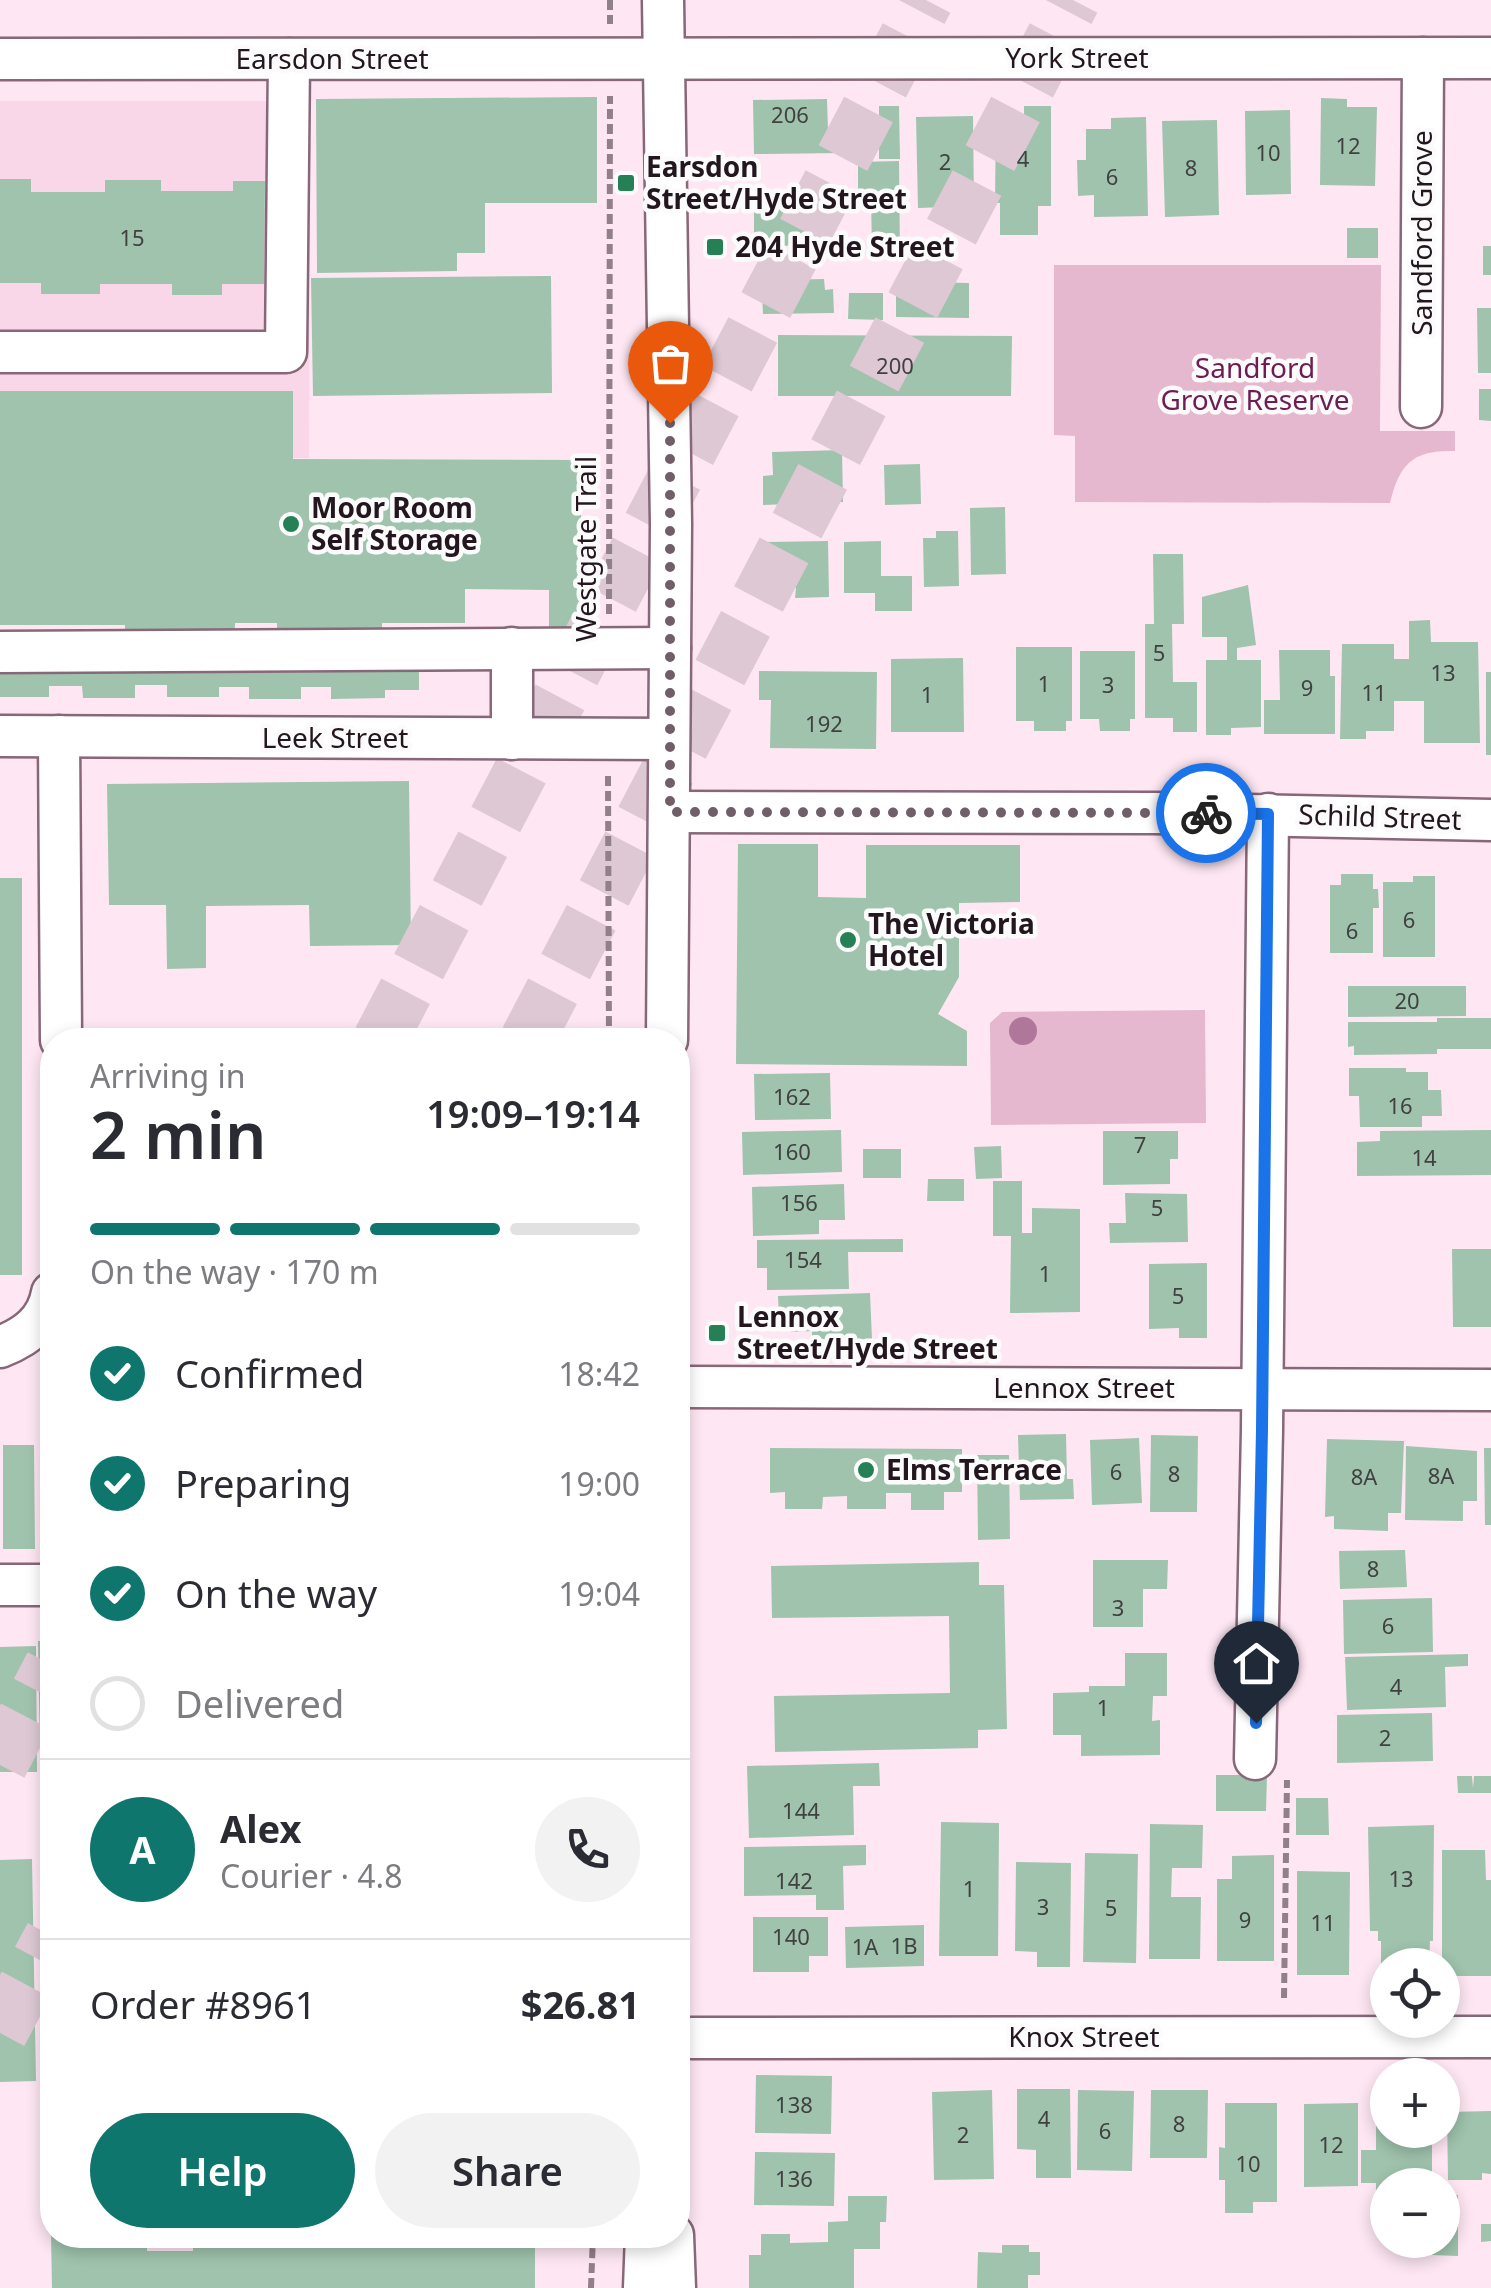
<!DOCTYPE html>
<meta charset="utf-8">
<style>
body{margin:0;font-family:"Noto Sans",sans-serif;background:#f2f2f3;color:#2b2b33;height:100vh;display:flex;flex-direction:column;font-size:38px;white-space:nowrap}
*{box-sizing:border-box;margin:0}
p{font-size:32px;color:#7c7c81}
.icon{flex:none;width:55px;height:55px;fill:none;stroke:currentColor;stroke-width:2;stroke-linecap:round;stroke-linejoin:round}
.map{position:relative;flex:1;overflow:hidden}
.side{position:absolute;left:40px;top:1028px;width:650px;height:1220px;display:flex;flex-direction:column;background:#fff;border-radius:40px;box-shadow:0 5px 15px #0003}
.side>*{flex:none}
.tools{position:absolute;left:1370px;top:1948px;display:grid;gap:20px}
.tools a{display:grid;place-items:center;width:90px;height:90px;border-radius:50%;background:#fff;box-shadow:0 5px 15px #0003;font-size:50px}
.pin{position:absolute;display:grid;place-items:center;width:85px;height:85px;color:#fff;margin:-102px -42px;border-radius:50% 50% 50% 0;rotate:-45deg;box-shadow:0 0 10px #0007}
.pin .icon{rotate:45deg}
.courier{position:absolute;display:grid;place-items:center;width:100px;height:100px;margin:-50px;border:8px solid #1a73e8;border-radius:50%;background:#fff;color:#222;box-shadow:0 2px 12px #0007}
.head em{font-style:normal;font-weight:600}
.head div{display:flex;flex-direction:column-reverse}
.head{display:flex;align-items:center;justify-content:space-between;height:170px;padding:0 50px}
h1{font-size:65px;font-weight:600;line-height:75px}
.bar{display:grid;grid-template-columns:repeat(4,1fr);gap:15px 10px;align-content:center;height:120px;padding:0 50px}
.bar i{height:12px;border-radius:8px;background:#e1e1e2}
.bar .on{background:#0f766e}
.bar p{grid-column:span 4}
.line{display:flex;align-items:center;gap:25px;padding:0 50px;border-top:2px solid #e1e1e2}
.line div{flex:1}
.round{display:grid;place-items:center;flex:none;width:105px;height:105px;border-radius:52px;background:#f2f2f3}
ol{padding:0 50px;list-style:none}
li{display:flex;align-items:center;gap:30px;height:110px}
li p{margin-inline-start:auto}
li .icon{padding:10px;border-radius:50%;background:#0f766e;color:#fff;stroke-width:4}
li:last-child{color:#7c7c81}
li i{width:55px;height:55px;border:5px solid #e1e1e2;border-radius:50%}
.cta{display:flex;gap:20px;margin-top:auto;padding:20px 50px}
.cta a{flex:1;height:115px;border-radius:60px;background:#0f766e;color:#fff;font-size:40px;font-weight:600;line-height:115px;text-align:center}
.cta a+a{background:#f2f2f3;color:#2b2b33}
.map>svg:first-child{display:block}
</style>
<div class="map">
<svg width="1491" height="2288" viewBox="0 0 1491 2288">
<rect width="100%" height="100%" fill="#fee7f3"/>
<polygon fill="#fad6e9" points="0,101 310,101 309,458 0,458"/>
<g fill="#e5b8d0">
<path d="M1054 265H1381L1380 431H1455V451C1414 450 1400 462 1390 503L1075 502V436L1054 435Z"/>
<polygon points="1205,1010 1206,1123 991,1125 990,1023 1002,1012"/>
</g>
<g fill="#9fc3ad">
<polygon points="597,97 597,203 485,203 485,253 457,253 457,271 317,273 316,99"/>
<polygon points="1321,98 1347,99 1347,107 1377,107 1375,186 1320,185"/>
<polygon points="827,99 828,130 845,130 845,153 754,154 753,100"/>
<polygon points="879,106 899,106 900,159 879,159"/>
<polygon points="1024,106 1051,106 1051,206 1038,206 1038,235 1000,235 1000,203 995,203 996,115 1024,115"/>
<polygon points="1290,110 1291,194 1246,195 1245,111"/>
<polygon points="973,116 974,206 918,208 916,117"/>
<polygon points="1146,117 1148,216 1094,217 1094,195 1078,196 1077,160 1086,160 1086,129 1111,129 1111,118"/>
<polygon points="1217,120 1219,215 1165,217 1162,121"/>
<polygon points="899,161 900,254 872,255 871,196 858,197 858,162"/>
<polygon points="0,179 31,179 31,192 105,192 105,180 161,180 161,191 233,191 233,181 265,181 264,284 222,284 222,295 172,295 172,284 100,284 100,294 41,294 41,283 0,283"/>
<polygon points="823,186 841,186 841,220 833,221 833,245 754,246 754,191 823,191"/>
<rect x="1347" y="228" width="31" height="30"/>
<rect x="1483" y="246" width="8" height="29"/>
<polygon points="551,276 552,393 313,396 311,278"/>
<polygon points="824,279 825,290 833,289 834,313 763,314 762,293 778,292 778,280"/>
<polygon points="920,282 969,283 969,318 896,317 896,296 920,296"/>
<polygon points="849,293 883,293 883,320 848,319"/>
<polygon points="1477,308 1491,308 1491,373 1478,373"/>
<polygon points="778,335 1012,336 1011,396 778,396"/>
<polygon points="1479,389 1491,389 1491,421 1479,420"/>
<polygon points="0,391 293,391 293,459 581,460 581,632 549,632 549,590 465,589 465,623 382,623 382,645 277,645 277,623 235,623 234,647 125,646 125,625 0,625"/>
<polygon points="842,450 843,502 763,505 763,476 773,475 772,452"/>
<polygon points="920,464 921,504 885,505 884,465"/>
<polygon points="1005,507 1006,574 971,575 970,508"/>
<polygon points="936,531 958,531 959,586 924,587 923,538 936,538"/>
<polygon points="828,541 829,597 795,598 796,588 768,588 768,542"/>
<polygon points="881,541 881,576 912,576 912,611 875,611 875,593 844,593 844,542"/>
<polygon points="1153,554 1183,554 1184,624 1172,624 1173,682 1197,682 1197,732 1173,732 1173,718 1145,718 1145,624 1154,624"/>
<polygon points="1248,585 1256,645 1237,648 1237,660 1261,660 1261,727 1231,728 1231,735 1206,735 1206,660 1227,660 1227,637 1202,637 1202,597"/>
<polygon points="1430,620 1431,642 1478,642 1480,743 1424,743 1424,701 1394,701 1394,731 1366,731 1366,739 1340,739 1342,644 1394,644 1394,659 1409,659 1409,621"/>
<polygon points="1016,647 1072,647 1072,721 1066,721 1066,731 1034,731 1034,721 1016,721"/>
<polygon points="1279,650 1330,650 1330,676 1335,676 1335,734 1264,734 1264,700 1280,700"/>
<polygon points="1080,651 1135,651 1135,719 1130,719 1130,731 1100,731 1099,719 1080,719"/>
<polygon points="963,658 964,732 891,732 891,659"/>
<polygon points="419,661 419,690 385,690 385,698 331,699 331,687 301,687 301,699 249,699 249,687 219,687 219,697 167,697 167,685 135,685 135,698 83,698 82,686 49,686 49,697 0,697 0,662"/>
<polygon points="759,671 877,672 876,749 770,748 771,700 759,700"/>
<rect x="1486" y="672" width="5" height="83"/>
<polygon points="409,781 411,945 310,946 309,905 206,906 206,968 167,969 166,905 109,905 107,784"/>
<polygon points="738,844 818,844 818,897 866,898 866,845 1020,845 1020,902 959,903 959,977 938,1014 967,1031 967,1066 736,1064"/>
<polygon points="1341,874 1373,874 1373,889 1378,889 1379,908 1373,908 1373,953 1330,953 1330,885 1341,885"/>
<polygon points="1413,876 1435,876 1435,957 1383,957 1383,882 1413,882"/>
<rect x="0" y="878" width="22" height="397"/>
<polygon points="1348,986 1466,986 1466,1016 1348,1017"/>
<polygon points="1437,1018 1491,1018 1491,1049 1437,1049 1437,1054 1354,1055 1354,1046 1348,1047 1348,1022 1437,1022"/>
<polygon points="1349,1068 1406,1068 1406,1072 1428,1072 1428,1090 1441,1090 1442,1116 1422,1116 1422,1127 1360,1127 1359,1096 1349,1096"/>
<polygon points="830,1073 831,1119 755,1120 754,1074"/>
<polygon points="841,1130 842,1172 743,1175 742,1132"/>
<polygon points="1491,1130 1491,1175 1357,1176 1357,1142 1380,1141 1380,1131"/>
<polygon points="1103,1131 1178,1131 1178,1159 1170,1159 1170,1184 1103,1185"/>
<polygon points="1001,1146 1002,1178 976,1179 974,1147"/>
<rect x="863" y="1149" width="38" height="29"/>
<polygon points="928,1179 964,1179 964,1201 927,1201"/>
<polygon points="993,1181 1022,1181 1022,1233 1032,1233 1032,1208 1080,1209 1080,1312 1010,1313 1011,1236 993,1236"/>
<polygon points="844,1184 845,1220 819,1220 819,1234 753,1236 752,1187"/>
<polygon points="1125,1193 1187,1194 1188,1242 1110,1243 1109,1223 1126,1223"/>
<polygon points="903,1239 903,1252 848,1252 849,1289 767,1290 767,1268 757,1268 757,1240"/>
<polygon points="1452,1249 1491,1249 1491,1327 1453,1327"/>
<polygon points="1207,1263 1207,1338 1179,1338 1179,1328 1149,1329 1149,1264"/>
<polygon points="870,1293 872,1339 812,1341 812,1331 791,1332 791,1315 779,1316 778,1296"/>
<polygon points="42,1405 52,1405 52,1545 40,1545"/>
<polygon points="1066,1434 1067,1479 1073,1479 1074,1499 1020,1500 1018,1435"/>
<polygon points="1151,1435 1198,1436 1197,1512 1150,1512"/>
<polygon points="1139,1438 1142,1503 1092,1505 1090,1440"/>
<polygon points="1327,1439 1404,1441 1401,1513 1388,1513 1388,1531 1334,1529 1334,1516 1325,1517"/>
<polygon points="3,1445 34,1445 35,1549 3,1549"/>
<polygon points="1406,1446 1477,1451 1477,1501 1463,1501 1463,1521 1405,1520"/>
<polygon points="770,1448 962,1449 962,1492 944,1492 944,1510 911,1510 911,1493 886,1493 886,1509 847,1509 847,1496 823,1497 822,1509 785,1509 785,1492 770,1493"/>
<polygon points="1484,1448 1491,1448 1491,1525 1485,1525"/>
<polygon points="977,1455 1009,1455 1010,1539 978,1540"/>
<polygon points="1405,1550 1407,1587 1340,1589 1339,1551"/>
<polygon points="1093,1560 1168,1560 1167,1589 1143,1589 1143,1627 1093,1627"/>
<polygon points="979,1562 979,1585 1004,1585 1007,1729 978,1730 978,1748 775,1752 774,1696 950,1693 949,1616 772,1618 771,1566"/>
<polygon points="1432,1598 1433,1652 1344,1654 1343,1600"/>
<polygon points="38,1641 52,1641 52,2086 46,2086"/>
<polygon points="36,1646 37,1772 0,1772 0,1647"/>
<polygon points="1125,1653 1167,1653 1167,1696 1153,1696 1152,1721 1160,1720 1160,1755 1081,1756 1081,1735 1053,1735 1053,1693 1089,1692 1089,1686 1125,1686"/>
<polygon points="1468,1654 1468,1666 1445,1667 1446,1707 1347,1710 1345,1657"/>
<polygon points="1432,1713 1433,1761 1337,1763 1337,1715"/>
<polygon points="879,1763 880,1786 853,1786 854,1835 749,1838 747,1766"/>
<polygon points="1216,1775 1267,1775 1266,1811 1216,1811"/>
<polygon points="1457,1776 1472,1776 1473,1788 1474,1776 1491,1776 1491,1793 1458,1793"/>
<polygon points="1296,1798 1328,1798 1329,1835 1296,1835"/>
<polygon points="941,1822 999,1823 998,1956 939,1956"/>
<polygon points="1150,1824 1203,1825 1202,1868 1172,1868 1171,1897 1201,1897 1200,1959 1149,1959"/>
<polygon points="1434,1825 1433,1941 1430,1941 1429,1965 1388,1965 1388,1970 1381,1970 1381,1941 1378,1941 1378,1931 1370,1931 1368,1827"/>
<polygon points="866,1845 866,1865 843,1866 844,1910 816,1910 816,1895 744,1896 744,1847"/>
<polygon points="1442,1850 1485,1850 1486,1880 1491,1880 1491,1976 1442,1976"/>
<polygon points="1085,1853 1138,1854 1136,1963 1083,1962"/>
<polygon points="1274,1855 1274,1961 1217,1961 1217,1879 1232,1879 1232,1856"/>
<polygon points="32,1859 36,2081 0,2082 0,1860"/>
<polygon points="1016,1862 1071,1863 1070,1967 1037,1967 1037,1952 1015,1951"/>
<polygon points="1297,1871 1350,1872 1349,1975 1297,1975"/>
<polygon points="753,1917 828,1917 828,1956 809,1956 809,1972 753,1972"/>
<polygon points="924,1925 924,1966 846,1968 845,1927"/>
<polygon points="756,2075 832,2076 831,2134 755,2133"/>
<polygon points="1017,2089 1070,2089 1071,2178 1036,2178 1036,2150 1017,2149"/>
<polygon points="992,2090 994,2179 934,2180 932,2092"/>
<polygon points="1078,2090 1134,2091 1132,2171 1077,2170"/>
<polygon points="1151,2090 1208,2090 1207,2158 1150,2158"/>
<polygon points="1225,2103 1277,2103 1277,2202 1253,2202 1253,2213 1225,2213 1225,2180 1219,2180 1219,2147 1225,2148"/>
<polygon points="1358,2103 1358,2186 1304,2187 1304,2104"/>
<polygon points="1376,2104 1388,2104 1388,2130 1432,2130 1432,2185 1388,2185 1388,2232 1376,2232 1376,2183 1361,2183 1361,2150 1376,2150"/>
<polygon points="1491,2111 1491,2174 1482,2173 1482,2180 1448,2180 1447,2112"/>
<polygon points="755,2152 835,2153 834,2206 754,2205"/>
<polygon points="1442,2195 1458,2195 1458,2256 1432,2255 1432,2240 1442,2240"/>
<polygon points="848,2196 887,2196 886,2222 880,2222 880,2249 854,2249 854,2288 749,2288 749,2255 761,2255 761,2234 790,2234 790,2243 828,2242 828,2222 848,2221"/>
<polygon points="1481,2224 1491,2224 1491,2241 1481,2242"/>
<polygon points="51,2235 147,2235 147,2251 193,2251 193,2235 535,2235 535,2288 52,2288"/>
<polygon points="1002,2245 1029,2245 1029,2252 1040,2252 1040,2275 1028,2275 1028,2288 977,2288 978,2252 1002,2253"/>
</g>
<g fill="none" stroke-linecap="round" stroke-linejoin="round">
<g stroke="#ddc8d3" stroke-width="55" stroke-dasharray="55 28" stroke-linecap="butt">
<polyline points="380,1040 926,0"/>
<polyline points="527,1040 1073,0"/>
<polyline points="0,1765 52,1665"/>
<polyline points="0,2033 52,1936"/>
</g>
<defs>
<g id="minor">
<polyline points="663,0 671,524 667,1040"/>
<polyline points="0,59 1491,58"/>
<polyline points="0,352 286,352 289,59"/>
<polyline points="1421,407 1423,58"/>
<polyline points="512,648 512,739"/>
<polyline points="0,652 670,648"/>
<polyline points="0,736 669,739"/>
<polyline points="59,736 61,1040"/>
<polyline points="670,812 1155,813 1491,820"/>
<path d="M0 1347C26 1337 47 1322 52 1293"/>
<polyline points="678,1387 1491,1390"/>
<polyline points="0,1585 52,1585"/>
<polyline points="1255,1759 1262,1430 1268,814"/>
<polyline points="678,2038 1491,2037"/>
<polyline points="673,2235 675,2288"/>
<polyline points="644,2288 646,2235"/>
</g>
</defs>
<use href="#minor" stroke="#886779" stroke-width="45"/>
<g stroke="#917f89" stroke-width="6" stroke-dasharray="10 5" stroke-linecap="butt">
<polyline points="610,0 610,24"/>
<polyline points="609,614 610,96"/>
<polyline points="608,776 609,1040"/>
<polyline points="1284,1998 1287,1780"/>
<polyline points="591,2288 593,2235"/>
</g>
<use href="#minor" stroke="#fff" stroke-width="40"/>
</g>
<circle fill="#af779a" cx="1023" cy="1031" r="14"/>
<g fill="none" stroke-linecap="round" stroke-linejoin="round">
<polyline stroke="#705f69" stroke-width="10" stroke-dasharray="0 18" points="670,423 670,812 1206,813"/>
<polyline stroke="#1a73e8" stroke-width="12" points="1206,813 1268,814 1262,1430 1256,1723"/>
</g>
<g fill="#268055" stroke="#fbfbfb" stroke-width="4">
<rect x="616" y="173" width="20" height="20" rx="5"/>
<rect x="705" y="237" width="20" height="20" rx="5"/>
<circle cx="291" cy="524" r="10"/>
<circle cx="848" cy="940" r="10"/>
<rect x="707" y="1323" width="20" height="20" rx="5"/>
<circle cx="866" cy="1470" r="10"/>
</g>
<g text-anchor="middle" stroke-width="9" stroke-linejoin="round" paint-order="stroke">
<g font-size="22" fill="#424142">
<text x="790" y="123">206</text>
<text x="1348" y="154">12</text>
<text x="1268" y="161">10</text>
<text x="1023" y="167">4</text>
<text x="945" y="170">2</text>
<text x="1191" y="176">8</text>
<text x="1112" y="185">6</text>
<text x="132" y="246">15</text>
<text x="895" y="374">200</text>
<text x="1159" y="661">5</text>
<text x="1443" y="681">13</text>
<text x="1044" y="692">1</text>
<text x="1108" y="693">3</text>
<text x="1307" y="696">9</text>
<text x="1374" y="701">11</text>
<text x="927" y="703">1</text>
<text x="824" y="732">192</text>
<text x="1409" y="928">6</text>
<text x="1352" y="939">6</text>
<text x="1407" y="1009">20</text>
<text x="792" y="1105">162</text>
<text x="1400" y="1114">16</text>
<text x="1140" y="1153">7</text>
<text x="792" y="1160">160</text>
<text x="1424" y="1166">14</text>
<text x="799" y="1211">156</text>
<text x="1157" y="1216">5</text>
<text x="803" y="1268">154</text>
<text x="1045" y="1282">1</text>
<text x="1178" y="1304">5</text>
<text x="1116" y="1480">6</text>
<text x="1174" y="1482">8</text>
<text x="1441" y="1484">8A</text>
<text x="1364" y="1485">8A</text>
<text x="1373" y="1577">8</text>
<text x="1118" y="1616">3</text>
<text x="1388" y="1634">6</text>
<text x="1396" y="1695">4</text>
<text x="1103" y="1716">1</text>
<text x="1385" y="1746">2</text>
<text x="801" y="1819">144</text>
<text x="1401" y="1887">13</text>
<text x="794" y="1889">142</text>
<text x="969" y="1897">1</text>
<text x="1043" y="1915">3</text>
<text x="1111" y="1916">5</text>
<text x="1245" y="1928">9</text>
<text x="1323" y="1931">11</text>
<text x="791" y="1945">140</text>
<text x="904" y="1954">1B</text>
<text x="865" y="1955">1A</text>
<text x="794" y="2113">138</text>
<text x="1044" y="2127">4</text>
<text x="1179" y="2132">8</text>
<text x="1105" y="2139">6</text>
<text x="963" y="2143">2</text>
<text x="1331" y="2153">12</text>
<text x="1248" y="2172">10</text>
<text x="794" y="2187">136</text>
</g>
<g font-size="28" fill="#23161e" stroke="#fbfbfb">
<text x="1077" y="68">York Street</text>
<text x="332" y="69">Earsdon Street</text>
<text transform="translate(1422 233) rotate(-90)" y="10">Sandford Grove</text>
<text transform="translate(586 549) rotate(-90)" y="10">Westgate Trail</text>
<text x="335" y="748">Leek Street</text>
<text transform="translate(1380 817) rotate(2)" y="10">Schild Street</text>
<text x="1084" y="1398">Lennox Street</text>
<text x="1084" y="2047">Knox Street</text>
</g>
<g font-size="28" font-weight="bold" fill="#23161e" stroke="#fbfbfb" text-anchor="start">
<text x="646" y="177">Earsdon<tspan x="646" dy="32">Street/Hyde Street</tspan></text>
<text x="735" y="257">204 Hyde Street</text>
<text x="311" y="518">Moor Room<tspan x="311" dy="32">Self Storage</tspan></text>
<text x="868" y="934">The Victoria<tspan x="868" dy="32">Hotel</tspan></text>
<text x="737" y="1327">Lennox<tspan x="737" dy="32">Street/Hyde Street</tspan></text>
<text x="886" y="1480">Elms Terrace</text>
</g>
<g font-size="28" fill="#6e1c51" stroke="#fbfbfb">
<text x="1255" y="378">Sandford<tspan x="1255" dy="32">Grove Reserve</tspan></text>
</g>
</g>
</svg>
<div class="tools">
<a><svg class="icon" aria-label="locate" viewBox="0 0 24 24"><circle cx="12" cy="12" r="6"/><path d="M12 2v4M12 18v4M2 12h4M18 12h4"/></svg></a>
<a>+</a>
<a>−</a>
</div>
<div class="pin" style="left:670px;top:423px;background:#ea580c"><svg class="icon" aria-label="bag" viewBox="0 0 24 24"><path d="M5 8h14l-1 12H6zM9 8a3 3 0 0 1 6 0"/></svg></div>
<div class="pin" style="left:1256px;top:1723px;background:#1f2937"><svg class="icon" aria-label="home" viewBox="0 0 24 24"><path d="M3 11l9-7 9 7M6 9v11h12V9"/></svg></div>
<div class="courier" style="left:1206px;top:813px"><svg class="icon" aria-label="bike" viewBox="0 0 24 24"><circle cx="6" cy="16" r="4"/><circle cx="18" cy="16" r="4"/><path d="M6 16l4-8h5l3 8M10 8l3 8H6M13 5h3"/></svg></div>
<section class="side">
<div class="head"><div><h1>2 min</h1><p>Arriving in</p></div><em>19:09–19:14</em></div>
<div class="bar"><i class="on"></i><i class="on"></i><i class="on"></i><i></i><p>On the way · 170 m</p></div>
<ol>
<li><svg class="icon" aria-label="check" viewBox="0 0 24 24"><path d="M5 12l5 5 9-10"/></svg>Confirmed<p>18:42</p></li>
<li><svg class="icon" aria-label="check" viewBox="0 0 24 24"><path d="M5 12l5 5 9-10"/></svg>Preparing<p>19:00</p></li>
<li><svg class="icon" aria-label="check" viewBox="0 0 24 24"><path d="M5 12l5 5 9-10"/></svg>On the way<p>19:04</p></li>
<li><i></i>Delivered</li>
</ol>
<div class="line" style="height:180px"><b class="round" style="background:#0f766e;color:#fff">A</b><div><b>Alex</b><p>Courier · 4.8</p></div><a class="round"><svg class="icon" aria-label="phone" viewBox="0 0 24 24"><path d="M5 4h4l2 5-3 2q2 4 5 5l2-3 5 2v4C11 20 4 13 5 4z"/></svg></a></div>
<div class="line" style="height:130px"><div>Order #8961</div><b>$26.81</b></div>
<div class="cta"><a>Help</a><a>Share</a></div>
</section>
</div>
